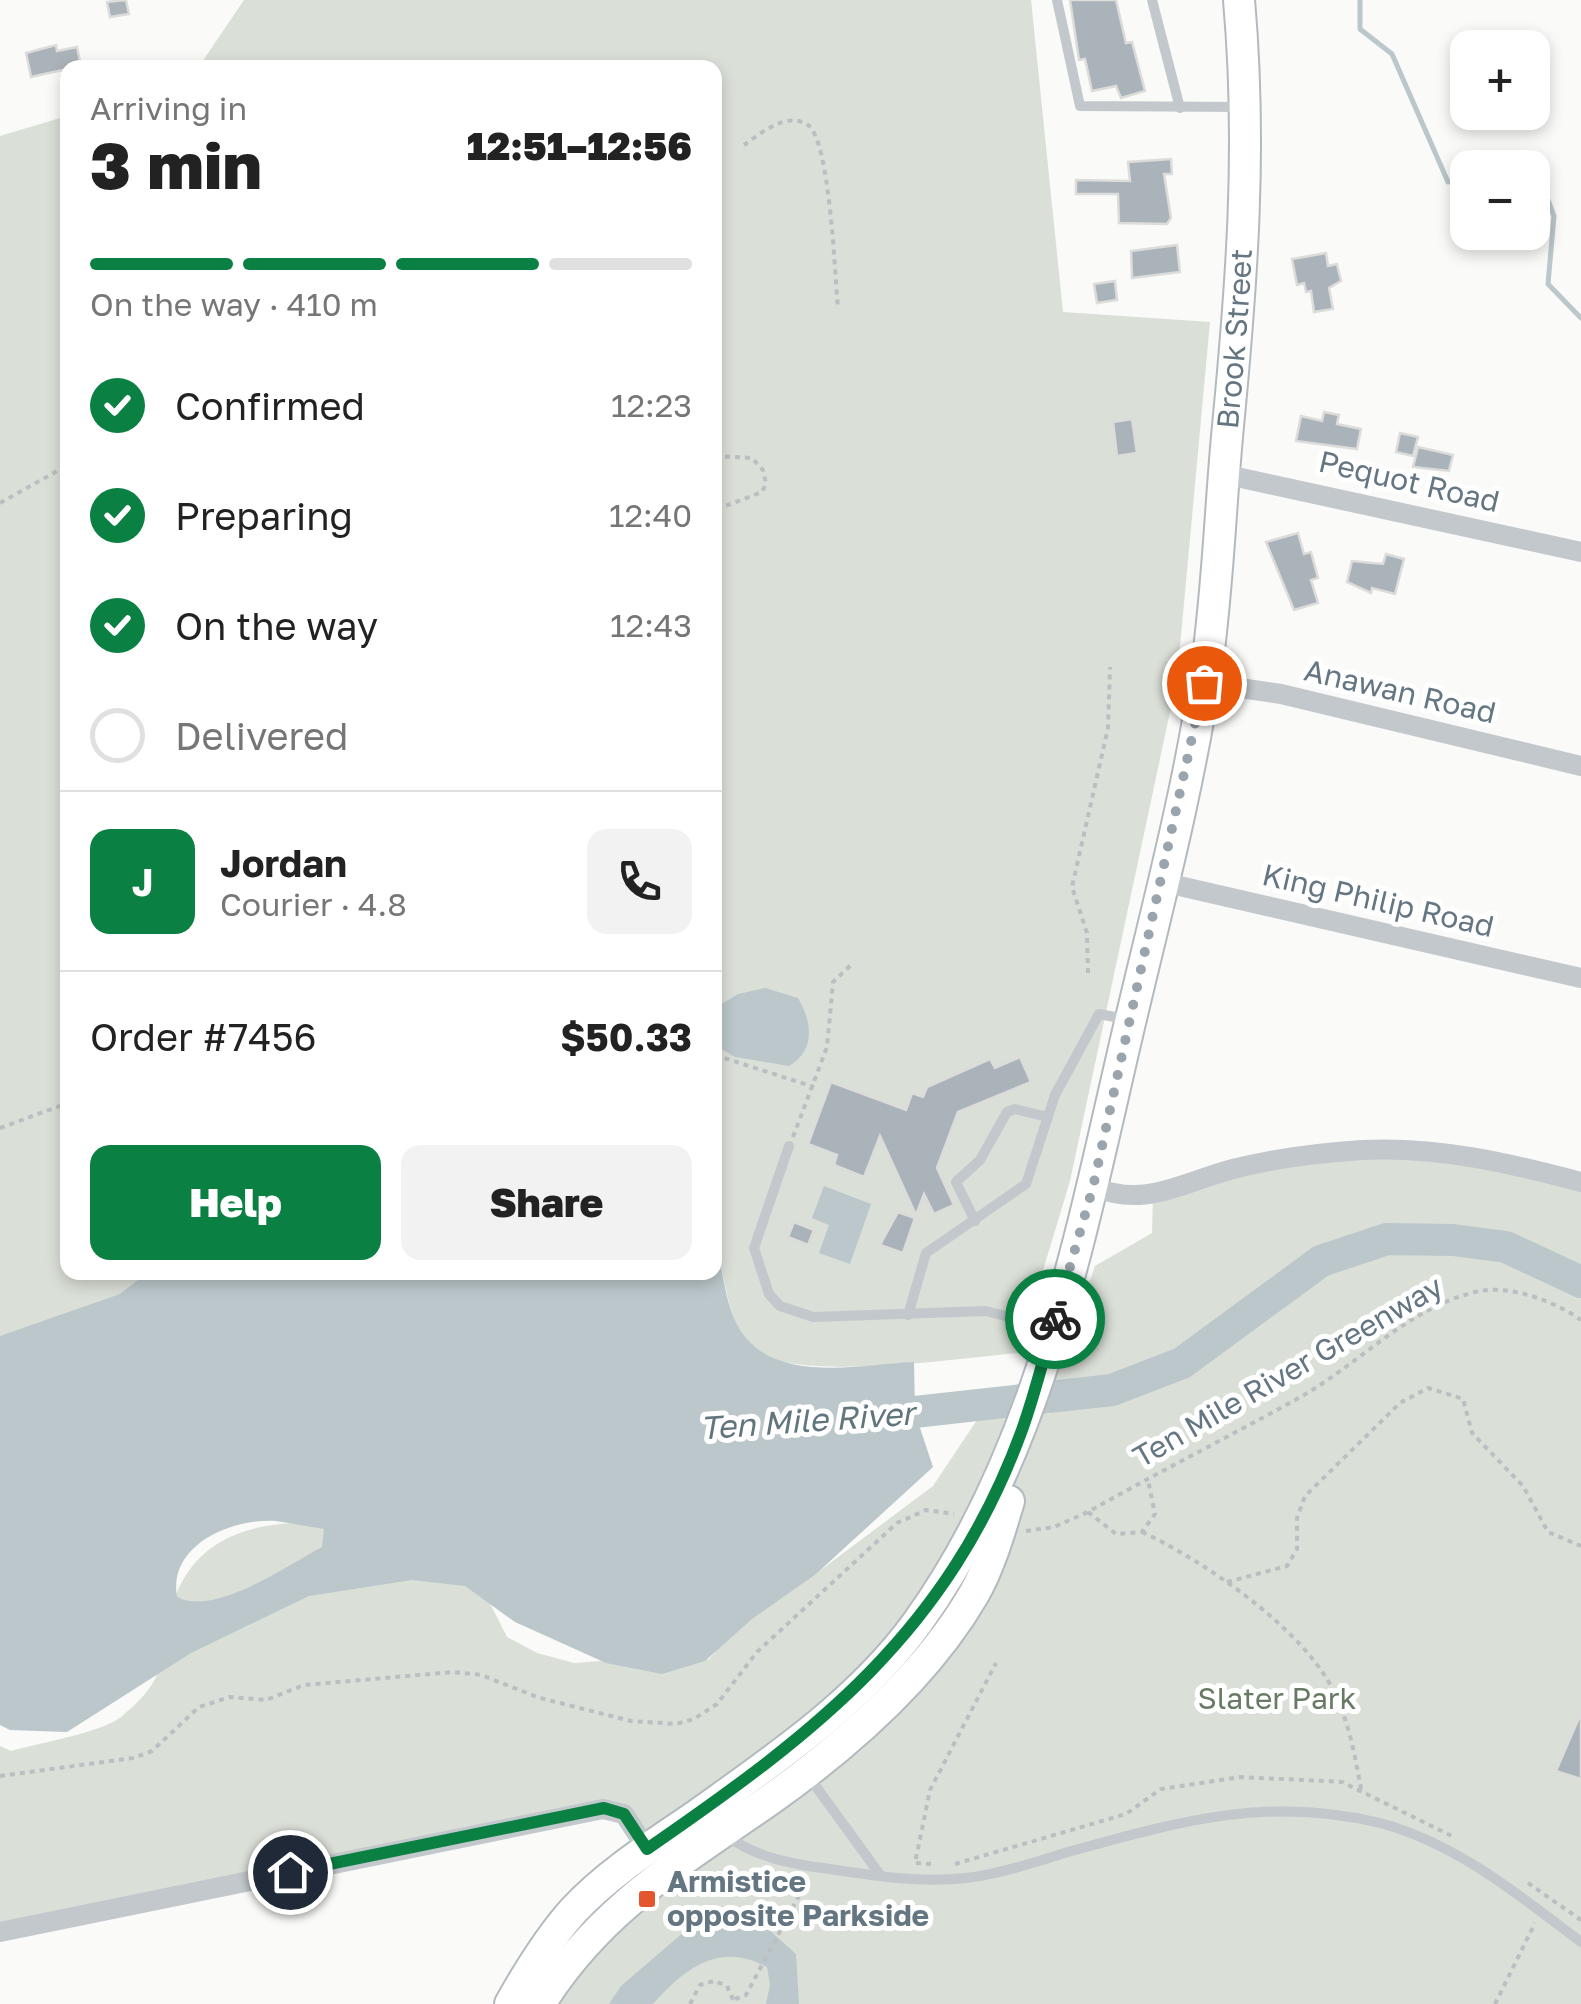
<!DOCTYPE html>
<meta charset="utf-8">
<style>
body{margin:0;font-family:"Golos Text",sans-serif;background:#f2f2f2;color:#222;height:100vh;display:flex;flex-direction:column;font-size:38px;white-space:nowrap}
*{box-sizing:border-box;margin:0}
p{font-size:32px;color:#767676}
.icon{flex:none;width:55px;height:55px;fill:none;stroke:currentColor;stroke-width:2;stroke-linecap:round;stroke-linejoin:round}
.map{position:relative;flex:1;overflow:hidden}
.drawer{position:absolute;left:60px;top:60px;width:662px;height:1220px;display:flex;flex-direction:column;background:#fff;border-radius:20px;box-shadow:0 5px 15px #0003}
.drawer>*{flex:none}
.fabs{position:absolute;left:1450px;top:30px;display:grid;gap:20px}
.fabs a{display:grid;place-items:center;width:100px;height:100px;border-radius:20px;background:#fff;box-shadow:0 5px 15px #0003;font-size:50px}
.pin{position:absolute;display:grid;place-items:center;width:85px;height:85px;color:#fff;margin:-42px;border:5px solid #fff;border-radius:50%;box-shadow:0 2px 10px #0007}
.courier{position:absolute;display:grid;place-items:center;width:100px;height:100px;margin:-50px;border:8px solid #0b8043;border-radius:50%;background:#fff;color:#222;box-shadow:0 2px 12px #0007}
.summary em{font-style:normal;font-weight:800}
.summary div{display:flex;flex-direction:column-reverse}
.summary{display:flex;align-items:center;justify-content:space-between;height:170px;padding:0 30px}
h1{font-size:65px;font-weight:800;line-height:75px}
.bar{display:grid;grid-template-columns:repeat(4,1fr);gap:15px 10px;align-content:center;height:120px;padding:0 30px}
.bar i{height:12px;border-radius:8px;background:#e0e0e0}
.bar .current{background:#0b8043}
.bar p{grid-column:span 4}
.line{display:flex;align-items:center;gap:25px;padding:0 30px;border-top:2px solid #e0e0e0}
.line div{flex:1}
.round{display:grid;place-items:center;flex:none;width:105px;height:105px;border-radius:20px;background:#f2f2f2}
ol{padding:0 30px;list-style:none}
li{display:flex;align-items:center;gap:30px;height:110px}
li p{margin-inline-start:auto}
li .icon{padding:10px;border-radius:50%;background:#0b8043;color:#fff;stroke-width:4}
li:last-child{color:#767676}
li i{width:55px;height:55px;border:5px solid #e0e0e0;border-radius:50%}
.cta{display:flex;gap:20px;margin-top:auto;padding:20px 30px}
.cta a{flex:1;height:115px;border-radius:20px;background:#0b8043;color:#fff;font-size:40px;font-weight:800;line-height:115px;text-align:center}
.cta a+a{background:#f2f2f2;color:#222}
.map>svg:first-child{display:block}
</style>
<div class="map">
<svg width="1581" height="2004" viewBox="0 0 1581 2004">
<rect width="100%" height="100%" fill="#fafaf8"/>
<g fill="#dadfd7">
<path d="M244 0H1031L1063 312 1210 322 1177 679 1070 1181 1018 1353C966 1357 779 1386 748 1345 726 1316 726 1276 715 1243V68H198Z"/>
<polygon points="67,116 68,1272 227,1273 0,1336 0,136"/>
<path d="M1344 1151 1581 1179V2004H555L579 1963 660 1886 648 1847 615 1811 0 1932V1746L11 1751C39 1743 100 1733 121 1717 181 1669 153 1647 178 1590 204 1532 262 1521 320 1523 351 1524 438 1559 473 1570L507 1637 537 1653 574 1663 613 1660 654 1671 709 1659 754 1607 810 1578 933 1486 983 1411 1010 1401 1049 1414 1059 1382 1041 1372 1071 1276 1090 1281 1095 1266 1152 1233 1153 1197Z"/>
</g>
<g fill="#bbc7cb" fill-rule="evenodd">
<path d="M765 988 798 998C812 1022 816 1050 789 1066L735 1057 715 1045V1008L738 994Z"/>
<polygon points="824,1186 871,1204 850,1264 819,1253 829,1225 812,1218"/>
<path d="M715 1243C723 1267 724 1295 734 1318 763 1387 854 1365 914 1362L915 1413 933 1467 816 1574 752 1619 705 1661 662 1674 606 1663 515 1622 465 1586 412 1580 309 1596 191 1653 67 1732 10 1730 0 1725V1336L120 1294 147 1273 715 1272ZM276 1521 324 1529 322 1547C288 1565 214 1617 177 1597 168 1544 233 1518 276 1521Z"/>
<path d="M723 1921 768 1929 796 1954 799 2004H766L770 1985 767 1967C719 1941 685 1968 653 2004H609L621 1986 685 1931Z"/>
</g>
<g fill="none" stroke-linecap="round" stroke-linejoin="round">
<g stroke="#bbc7cb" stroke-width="5">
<polyline points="1360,0 1360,29 1392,54 1448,182 1468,177"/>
<polyline points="1504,168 1533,160 1554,216 1548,284 1581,318"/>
</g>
<polyline stroke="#bbc7cb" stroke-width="32" points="870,1417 1112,1390 1182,1363 1321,1261 1387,1239 1453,1240 1506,1247 1581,1282"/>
</g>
<g fill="#aab3b9" stroke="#dcdcda" stroke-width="2.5">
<polygon points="126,0 129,14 110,17 107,2"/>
<polygon points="1070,0 1116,0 1126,43 1132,42 1145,91 1121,98 1116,86 1092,91 1085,59 1079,60"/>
<polygon points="56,45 57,51 77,47 81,66 31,77 26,53"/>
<polygon points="1171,159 1172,174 1164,174 1171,218 1167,224 1119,223 1118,194 1076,194 1076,180 1130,181 1128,162"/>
<polygon points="1177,245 1180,272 1132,278 1131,251"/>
<polygon points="1326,253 1328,266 1337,264 1341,281 1329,288 1333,309 1314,312 1311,291 1306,292 1304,283 1297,285 1292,259"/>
<polygon points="1115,281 1117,300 1097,303 1094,284"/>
<polygon points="1324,412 1339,415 1337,424 1361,429 1357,449 1296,441 1301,416 1322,421"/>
<polygon points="1132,419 1137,453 1117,456 1113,422"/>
<polygon points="1400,433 1418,437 1413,456 1396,452"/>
<polygon points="1418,447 1453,455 1449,471 1413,467"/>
<polygon points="1298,533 1304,554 1311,552 1318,578 1311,580 1318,603 1294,610 1266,542"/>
<polygon points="1386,554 1404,559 1395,594 1372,588 1371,593 1347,582 1352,561 1383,564"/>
<polygon points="1020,1057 1031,1082 958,1112 937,1168 954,1205 934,1214 924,1194 916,1215 880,1136 864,1177 834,1165 837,1155 808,1144 831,1082 906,1110 912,1093 923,1097 927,1087 990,1059 995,1068"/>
<polygon points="898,1212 915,1218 903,1253 880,1245"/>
<polygon points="794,1222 814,1230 808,1245 788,1237"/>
<polygon points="1581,1713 1581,1779 1556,1771"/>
</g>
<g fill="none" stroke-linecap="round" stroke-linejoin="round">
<defs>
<g id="secondary">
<path id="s1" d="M510 2004C528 1972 548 1939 573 1911 608 1873 655 1844 697 1815 775 1759 860 1702 917 1623 1036 1458 1077 1252 1122 1057 1151 930 1187 801 1206 672 1218 590 1220 509 1228 426 1242 281 1252 146 1239 0"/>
<path d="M540 2004C600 1908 681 1862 771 1799 847 1745 927 1675 974 1594 990 1566 1000 1531 1009 1501"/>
</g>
</defs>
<use href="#secondary" stroke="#b3babf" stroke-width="34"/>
<g stroke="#bbbfc2" stroke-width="4" stroke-dasharray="5 5" stroke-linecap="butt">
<polyline points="529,68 533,64"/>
<path d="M744 145C761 133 787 111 808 125 830 140 835 277 838 309"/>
<polyline points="715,456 752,458 763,470 766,484 762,492 715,510"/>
<polyline points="0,503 68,465"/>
<polyline points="1088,973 1087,933 1072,887 1108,728 1110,667"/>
<polyline points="715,1055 814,1087"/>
<polyline points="0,1128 68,1103"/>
<polyline points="793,1137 827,1047 833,982 852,964"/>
<polyline points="1088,1512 1116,1534 1142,1532 1155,1514 1148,1480"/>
<path d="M1026 1531 1054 1527 1088 1512C1157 1473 1228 1437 1297 1399 1359 1365 1410 1305 1480 1291 1512 1285 1556 1302 1581 1320"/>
<path d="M1142 1532C1203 1560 1305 1630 1334 1692 1349 1722 1355 1756 1361 1789"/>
<polyline points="1227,1582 1287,1566 1297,1549 1297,1518 1305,1496 1400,1403 1428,1388 1463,1399 1472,1433 1523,1486 1548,1532 1581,1546"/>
<polyline points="0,1776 133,1758 152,1751 199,1707 230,1697 266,1700 304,1685 453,1672 481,1675 540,1698 631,1721 676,1724 694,1719 717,1704 757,1652 897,1523 926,1510 954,1514"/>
<polyline points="931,1864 915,1863 930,1790 996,1663"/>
<polyline points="955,1864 1126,1814 1161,1789 1241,1777 1342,1782 1456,1838"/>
<polyline points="1528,1883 1581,1920"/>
<polyline points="735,1999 746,1995 809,1877"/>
<polyline points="690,2004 700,1985 714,1981 727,1986 735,2004"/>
<polyline points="1495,2004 1535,1923"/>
</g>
<g stroke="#c3c8cc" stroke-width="10">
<polyline points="1057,0 1080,106 1243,107"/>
<polyline points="1152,0 1180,108"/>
<polyline points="789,1146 754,1248 769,1294 780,1306 813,1317 986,1311 1051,1328"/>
<polyline points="975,1221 956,1182 980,1160 1007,1112 1015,1109 1048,1117"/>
<polyline points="908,1315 926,1253 1026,1184 1055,1095 1099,1014 1125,1019"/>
<polyline points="809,1777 881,1876"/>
<path d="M724 1834C756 1858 791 1864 830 1869 875 1876 920 1883 966 1878 1000 1874 1035 1862 1068 1852 1176 1822 1269 1795 1380 1823 1456 1843 1520 1896 1581 1942"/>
</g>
<g stroke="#c3c8cc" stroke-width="20">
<polyline points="1223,474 1581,552"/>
<polyline points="1205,683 1281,694 1581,766"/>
<polyline points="1162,882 1581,978"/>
<path d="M1093 1187C1147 1208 1180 1183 1233 1169 1275 1158 1318 1153 1362 1150 1437 1146 1509 1163 1581 1182"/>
<polyline points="0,1932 603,1809 624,1814 647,1849"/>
</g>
<use href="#secondary" stroke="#fff" stroke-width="30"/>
</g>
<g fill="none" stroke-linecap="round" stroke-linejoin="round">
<polyline stroke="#99a4ac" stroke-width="10" stroke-dasharray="0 18" points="1055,1319 1093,1187 1204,683"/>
<path stroke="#0b8043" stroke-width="12" d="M290 1872 604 1808 624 1814 647 1849C818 1731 948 1632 1022 1430 1035 1394 1044 1356 1055 1319"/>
</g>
<rect fill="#e4572e" stroke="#fff" stroke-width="4" x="637" y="1889" width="20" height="20" rx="5"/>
<g text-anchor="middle" stroke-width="10" stroke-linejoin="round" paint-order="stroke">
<g font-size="30" fill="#657683" stroke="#fff">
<text dy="10" stroke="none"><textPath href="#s1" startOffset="1898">Brook Street</textPath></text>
<text transform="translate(1409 482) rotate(13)" y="10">Pequot Road</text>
<text transform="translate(1400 692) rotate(13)" y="10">Anawan Road</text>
<text transform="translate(1378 901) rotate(13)" y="10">King Philip Road</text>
<text transform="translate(1288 1372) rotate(-30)" y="10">Ten Mile River Greenway</text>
</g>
<g font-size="30" fill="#687a64" stroke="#fff">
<text x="1277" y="1709">Slater Park</text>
</g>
<g font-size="30" font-weight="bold" fill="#657683" stroke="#fff" text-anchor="start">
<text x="667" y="1892">Armistice<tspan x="667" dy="34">opposite Parkside</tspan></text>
</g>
<g font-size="32" font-style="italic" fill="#60757c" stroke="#fff">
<text transform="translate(807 1421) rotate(-4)" y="11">Ten Mile River</text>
</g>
</g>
</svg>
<div class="fabs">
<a>+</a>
<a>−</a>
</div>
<div class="pin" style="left:1204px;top:683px;background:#ea580c"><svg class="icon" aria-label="bag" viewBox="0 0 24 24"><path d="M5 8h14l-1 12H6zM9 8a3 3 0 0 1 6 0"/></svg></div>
<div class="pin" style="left:290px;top:1872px;background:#1f2937"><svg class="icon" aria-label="home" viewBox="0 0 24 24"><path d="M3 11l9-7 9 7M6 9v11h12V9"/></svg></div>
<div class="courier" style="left:1055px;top:1319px"><svg class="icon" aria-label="bike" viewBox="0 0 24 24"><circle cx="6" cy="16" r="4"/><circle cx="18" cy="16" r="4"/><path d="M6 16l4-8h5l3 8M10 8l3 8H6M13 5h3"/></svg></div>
<section class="drawer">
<div class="summary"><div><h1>3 min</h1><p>Arriving in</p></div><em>12:51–12:56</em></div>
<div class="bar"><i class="current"></i><i class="current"></i><i class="current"></i><i></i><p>On the way · 410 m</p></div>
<ol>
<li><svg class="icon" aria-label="check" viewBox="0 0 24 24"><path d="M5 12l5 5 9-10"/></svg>Confirmed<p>12:23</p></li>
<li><svg class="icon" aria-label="check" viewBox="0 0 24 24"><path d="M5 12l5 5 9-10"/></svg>Preparing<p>12:40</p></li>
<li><svg class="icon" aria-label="check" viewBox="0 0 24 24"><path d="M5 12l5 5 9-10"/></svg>On the way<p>12:43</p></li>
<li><i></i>Delivered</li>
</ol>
<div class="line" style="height:180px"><b class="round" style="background:#0b8043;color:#fff">J</b><div><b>Jordan</b><p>Courier · 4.8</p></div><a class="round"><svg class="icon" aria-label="phone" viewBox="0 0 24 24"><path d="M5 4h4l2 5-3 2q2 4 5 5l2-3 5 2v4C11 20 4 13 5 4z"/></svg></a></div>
<div class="line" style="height:130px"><div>Order #7456</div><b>$50.33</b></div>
<div class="cta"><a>Help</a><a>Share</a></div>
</section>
</div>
